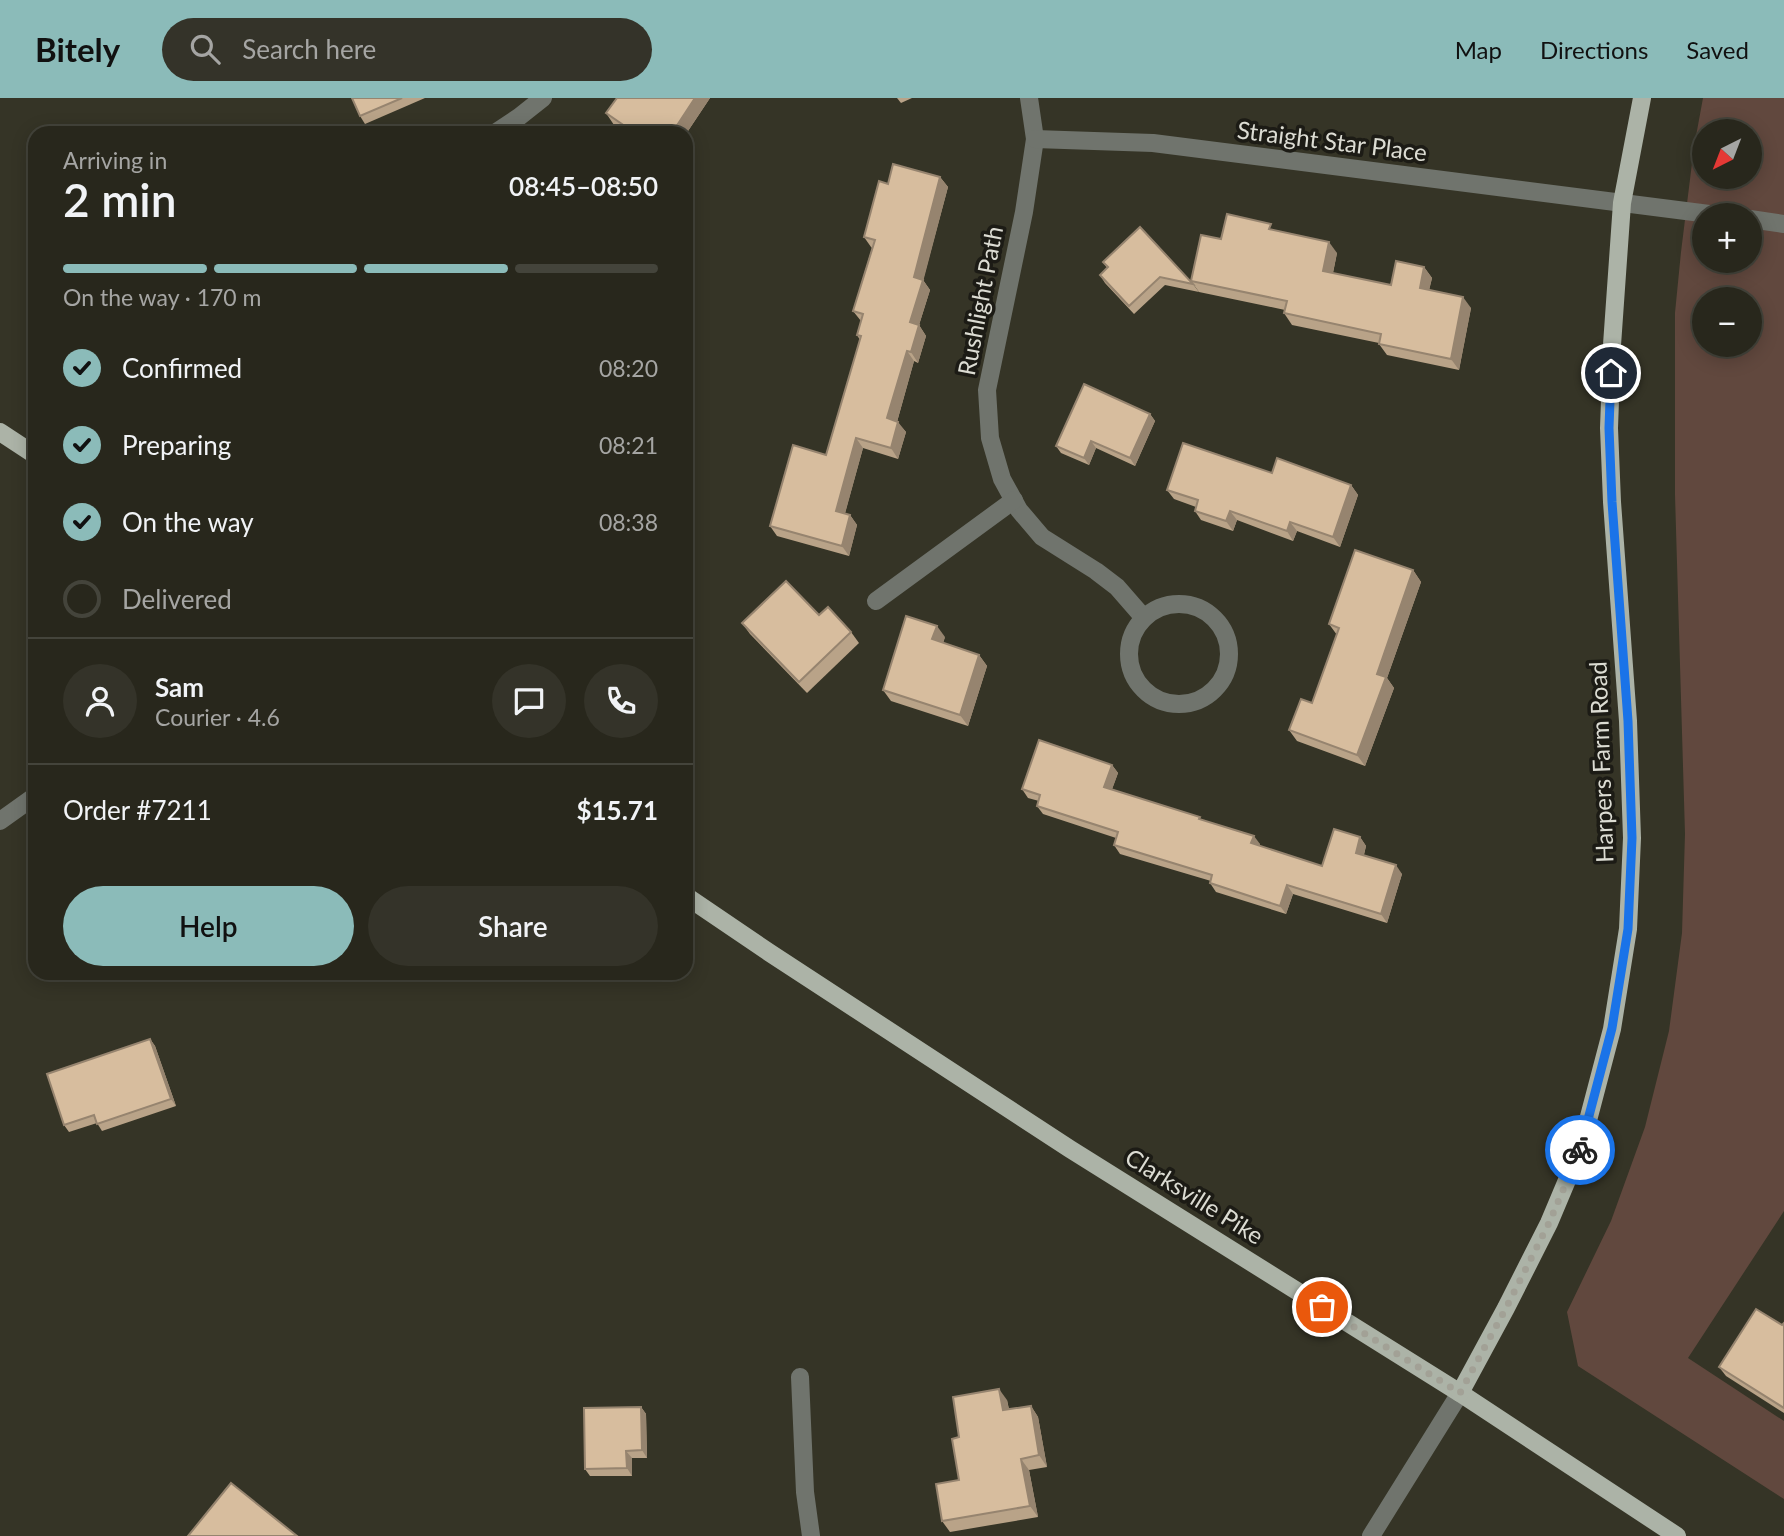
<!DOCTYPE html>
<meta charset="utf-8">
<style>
body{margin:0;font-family:Lato,sans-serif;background:#343329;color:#f1f3f6;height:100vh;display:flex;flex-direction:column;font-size:26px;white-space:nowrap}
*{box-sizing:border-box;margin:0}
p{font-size:23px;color:#a5a5a3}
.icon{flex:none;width:38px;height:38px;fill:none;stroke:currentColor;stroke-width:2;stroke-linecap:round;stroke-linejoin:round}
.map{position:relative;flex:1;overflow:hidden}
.drawer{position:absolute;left:28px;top:28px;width:665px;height:854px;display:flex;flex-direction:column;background:#28271c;border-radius:21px;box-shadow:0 4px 18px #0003,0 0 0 2px #44443b}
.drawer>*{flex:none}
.needle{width:46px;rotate:222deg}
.tools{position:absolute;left:1692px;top:21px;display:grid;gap:14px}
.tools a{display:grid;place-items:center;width:70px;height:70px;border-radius:50%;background:#28271c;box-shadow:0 4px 18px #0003,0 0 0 2px #44443b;font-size:35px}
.pin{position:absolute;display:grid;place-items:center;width:60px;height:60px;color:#fff;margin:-30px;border:4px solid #fff;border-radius:50%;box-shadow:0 2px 7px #0007}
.courier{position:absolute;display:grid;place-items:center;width:70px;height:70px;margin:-35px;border:5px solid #1a73e8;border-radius:50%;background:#fff;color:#222;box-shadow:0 2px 9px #0007}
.head em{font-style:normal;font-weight:600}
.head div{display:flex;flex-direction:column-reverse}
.head{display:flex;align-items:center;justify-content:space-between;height:119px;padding:0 35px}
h1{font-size:46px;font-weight:600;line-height:52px}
.bar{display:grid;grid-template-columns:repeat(4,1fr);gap:10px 7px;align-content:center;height:84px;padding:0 35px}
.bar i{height:9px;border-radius:5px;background:#44443b}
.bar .active{background:#8bbbb9}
.bar p{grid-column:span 4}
.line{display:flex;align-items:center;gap:18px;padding:0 35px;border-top:2px solid #44443b}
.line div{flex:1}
.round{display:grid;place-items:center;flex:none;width:74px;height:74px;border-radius:37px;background:#343329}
ol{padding:0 35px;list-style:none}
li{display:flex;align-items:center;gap:21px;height:77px}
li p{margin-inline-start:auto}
li .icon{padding:7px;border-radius:50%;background:#8bbbb9;color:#111;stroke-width:4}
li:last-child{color:#a5a5a3}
li i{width:38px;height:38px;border:4px solid #44443b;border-radius:50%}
.action{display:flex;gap:14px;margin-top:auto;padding:14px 35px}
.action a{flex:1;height:80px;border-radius:42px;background:#8bbbb9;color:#111;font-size:28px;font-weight:600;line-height:80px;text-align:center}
.action a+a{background:#343329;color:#f1f3f6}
header{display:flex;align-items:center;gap:42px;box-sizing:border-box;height:98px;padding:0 35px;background:#8bbbb9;color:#111}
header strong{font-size:33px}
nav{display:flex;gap:38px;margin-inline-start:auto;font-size:24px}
.search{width:490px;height:63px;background:#343329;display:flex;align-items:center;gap:18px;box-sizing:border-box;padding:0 24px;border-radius:38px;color:#a5a5a3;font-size:26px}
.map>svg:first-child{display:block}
</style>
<header>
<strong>Bitely</strong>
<div class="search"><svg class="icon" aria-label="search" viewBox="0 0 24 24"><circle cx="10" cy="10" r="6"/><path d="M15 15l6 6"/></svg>Search here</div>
<nav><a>Map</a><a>Directions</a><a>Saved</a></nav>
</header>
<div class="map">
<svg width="1784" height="1438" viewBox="0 0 1784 1438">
<rect width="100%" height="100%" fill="#353426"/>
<path fill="#61483e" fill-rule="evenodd" d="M1703 0H1784V1113L1688 1260 1784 1323V1401L1578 1268 1567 1214 1611 1123 1645 1029 1669 933 1682 835 1685 736 1675 397V215L1681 154 1694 49ZM1704 33H1750V79H1704ZM1704 117H1750V163H1704ZM1704 201H1750V247H1704Z"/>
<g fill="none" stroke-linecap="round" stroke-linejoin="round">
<g stroke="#70746d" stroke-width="18">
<polyline points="1029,0 1035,41 1024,114 987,292 990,340 1002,381 1019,412 1042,439 1096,473 1117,489 1144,520"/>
<polyline points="495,35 519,19 543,0"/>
<polyline points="1035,41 1153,45 1717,117"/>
<polyline points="1750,121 1784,126"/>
<polyline points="876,503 1014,402"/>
<circle cx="1179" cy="556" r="50"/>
<polyline points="0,723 35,698"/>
<polyline points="800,1279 805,1394 811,1438"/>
<polyline points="1371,1438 1460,1295"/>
</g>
<g stroke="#acb3a7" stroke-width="18">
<polyline points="0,334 35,357"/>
<polyline points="686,798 770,855 1070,1051 1460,1295 1677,1438"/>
<polyline points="1460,1295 1506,1210 1549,1125 1581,1049 1612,931 1628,831 1632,740 1628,623 1612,404 1609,330 1612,247 1622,105 1642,0"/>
</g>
</g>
<g fill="#b9a388">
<polygon points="352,0 425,0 365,26 360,18"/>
<polygon points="635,0 710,0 686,36 686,35 627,35 614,27 606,15"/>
<polygon points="897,0 912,0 901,5"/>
<polygon points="940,79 948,89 923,182 930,192 919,227 926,238 918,265 914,263 897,324 906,334 898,361 863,350 845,415 850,417 857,427 849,458 777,438 770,428 826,357 860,242 857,237 861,223 853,213 872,150 871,149 864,139 888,86"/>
<polygon points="1275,132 1337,155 1333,175 1391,187 1424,169 1432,180 1429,192 1471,210 1459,272 1387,257 1379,246 1379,245 1292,227 1284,215 1285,212 1199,194 1191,183 1221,141"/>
<polygon points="1103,164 1193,186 1199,194 1165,187 1134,216 1105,185 1100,177 1107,170"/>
<polygon points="1150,316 1155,323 1135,368 1096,350 1089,367 1061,355 1056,348"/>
<polygon points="1272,375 1351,387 1358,397 1340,449 1297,433 1293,443 1237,422 1233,433 1201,422 1195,413 1196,409 1174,401 1167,392"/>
<polygon points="1413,472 1421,484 1387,580 1394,590 1365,668 1297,643 1289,632 1312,605 1337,537 1329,526"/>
<polygon points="819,517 851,534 859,545 807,595 750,536 742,525"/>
<polygon points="945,539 943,545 979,557 987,568 968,628 891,603 883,592"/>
<polygon points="1112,667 1118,675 1112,691 1202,722 1260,746 1259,748 1322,768 1360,739 1366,748 1364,757 1402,776 1387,825 1293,796 1286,816 1216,794 1210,785 1211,783 1120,756 1114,747 1116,740 1043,716 1037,708 1039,703 1028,700 1022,691"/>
<polygon points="150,941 155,948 176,1008 102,1033 97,1025 69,1034 64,1027"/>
<polygon points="1784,1225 1784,1315 1726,1278 1719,1269"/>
<polygon points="1007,1302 1009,1311 1031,1308 1038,1319 1047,1369 1029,1372 1038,1419 950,1434 942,1423 959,1382 959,1339"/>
<polygon points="641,1309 646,1316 647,1360 632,1360 632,1378 590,1378 585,1371"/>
</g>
<g fill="#96846f">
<polygon points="695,0 710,0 686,36 686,35 672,35"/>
<polygon points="940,79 948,89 923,184 923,182 930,192 919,227 926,238 918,265 911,254 910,224 914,179"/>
<polygon points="1329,144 1337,155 1331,184 1323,173"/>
<polygon points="1424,169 1432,180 1427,201 1420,190"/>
<polygon points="1463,199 1471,210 1459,272 1451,261"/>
<polygon points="907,253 914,263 895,331 887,320"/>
<polygon points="1150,316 1155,323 1135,368 1130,360"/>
<polygon points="898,324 906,334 898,361 891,350"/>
<polygon points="856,340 863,350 843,423 836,413"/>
<polygon points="1091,343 1096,350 1089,367 1084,360"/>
<polygon points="1351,387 1358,397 1340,449 1333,439"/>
<polygon points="1230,413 1237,422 1233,433 1226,423"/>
<polygon points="850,417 857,427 849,458 842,448"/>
<polygon points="1290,424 1297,433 1293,443 1287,433"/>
<polygon points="1413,472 1421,484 1387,580 1394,590 1365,668 1357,657 1377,576"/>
<polygon points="937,528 945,539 940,553 932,541"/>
<polygon points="979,557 987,568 968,628 960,617"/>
<polygon points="1112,667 1118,675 1110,697 1104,689"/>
<polygon points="1254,738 1260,746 1257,754 1251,745"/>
<polygon points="1360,739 1366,748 1362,763 1356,755"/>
<polygon points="1396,767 1402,776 1387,825 1381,816"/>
<polygon points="1287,787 1293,796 1286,816 1280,808"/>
<polygon points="150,941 155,948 176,1008 171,1001"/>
<polygon points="999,1291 1007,1302 1011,1323 1003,1312"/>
<polygon points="1031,1308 1038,1319 1047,1369 1039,1357"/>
<polygon points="641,1309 646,1316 647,1360 642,1352"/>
<polygon points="626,1353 632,1360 632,1378 627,1370"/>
<polygon points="1021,1361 1029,1372 1038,1419 1030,1408"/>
</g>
<g fill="#d7bd9e" stroke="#96846f" stroke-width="2">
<polygon points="352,0 402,0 360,18"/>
<polygon points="617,0 695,0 672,35 635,35 606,15"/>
<polygon points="893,66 940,79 914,179 923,182 910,224 919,227 911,254 907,253 887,320 898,324 891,350 856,340 836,413 850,417 842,448 770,428 793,347 826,357 861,238 857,237 863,216 853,213 875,142 864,139 879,83 888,86"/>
<polygon points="1227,116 1271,126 1269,131 1329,144 1323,173 1391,187 1396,163 1424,169 1420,190 1463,199 1451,261 1379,246 1381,236 1284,215 1287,203 1191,183 1201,137 1221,141"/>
<polygon points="1140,129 1193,186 1160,179 1129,208 1100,177 1108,169 1103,164"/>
<polygon points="1084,286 1150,316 1130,360 1091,343 1084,360 1056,348"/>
<polygon points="1183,345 1272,375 1277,360 1351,387 1333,439 1290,424 1287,433 1230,413 1226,423 1195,413 1198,402 1167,392"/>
<polygon points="1355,452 1413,472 1377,576 1386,579 1357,657 1289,632 1301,601 1312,605 1339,530 1329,526"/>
<polygon points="786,483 819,517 828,509 851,534 799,584 742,525"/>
<polygon points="906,518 937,528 932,541 979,557 960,617 883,592"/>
<polygon points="1039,642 1112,667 1104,689 1200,719 1199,721 1254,738 1251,745 1322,768 1334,731 1360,739 1356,755 1396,767 1381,816 1287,787 1280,808 1210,785 1212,777 1114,747 1118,734 1037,708 1040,697 1022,691"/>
<polygon points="150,941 171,1001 97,1026 94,1017 64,1027 47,976"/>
<polygon points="1756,1211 1782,1227 1784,1225 1784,1310 1719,1269"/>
<polygon points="999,1291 1003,1312 1031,1308 1039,1357 1021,1361 1030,1408 942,1423 936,1386 959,1382 952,1341 959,1339 953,1299"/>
<polygon points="641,1309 642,1352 626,1353 627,1370 585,1371 584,1310"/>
<polygon points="231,1385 297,1438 188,1438"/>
</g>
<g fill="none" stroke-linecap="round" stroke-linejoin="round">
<polyline stroke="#a2a196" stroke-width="7" stroke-dasharray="0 12.6" points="1322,1209 1460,1295 1506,1210 1549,1125 1580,1052"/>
<polyline stroke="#1a73e8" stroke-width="9" points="1580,1052 1612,930 1628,831 1632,740 1628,623 1612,404 1609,330 1611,275"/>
</g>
<g text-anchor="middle" stroke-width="7" stroke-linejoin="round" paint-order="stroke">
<g font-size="24" fill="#dcdcd3" stroke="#1c1b15">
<text transform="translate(1332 44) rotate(7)" y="8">Straight Star Place</text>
<text transform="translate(981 203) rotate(-79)" y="8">Rushlight Path</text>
<text transform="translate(1602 664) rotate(-92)" y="8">Harpers Farm Road</text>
<text transform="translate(1194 1099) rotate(32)" y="8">Clarksville Pike</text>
</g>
</g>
</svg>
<div class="tools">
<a><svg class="needle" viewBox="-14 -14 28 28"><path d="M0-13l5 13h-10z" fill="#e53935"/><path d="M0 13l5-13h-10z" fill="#a5a5a3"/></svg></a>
<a>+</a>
<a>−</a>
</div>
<div class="pin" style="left:1322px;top:1209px;background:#ea580c"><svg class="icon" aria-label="bag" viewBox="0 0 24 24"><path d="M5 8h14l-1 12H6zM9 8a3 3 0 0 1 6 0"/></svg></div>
<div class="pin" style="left:1611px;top:275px;background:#1f2937"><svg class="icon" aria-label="home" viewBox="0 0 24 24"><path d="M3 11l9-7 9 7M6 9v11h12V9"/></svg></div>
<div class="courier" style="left:1580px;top:1052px"><svg class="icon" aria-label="bike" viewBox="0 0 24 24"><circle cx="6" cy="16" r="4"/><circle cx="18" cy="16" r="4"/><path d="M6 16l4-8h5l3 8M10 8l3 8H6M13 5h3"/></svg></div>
<section class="drawer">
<div class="head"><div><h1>2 min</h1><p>Arriving in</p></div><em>08:45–08:50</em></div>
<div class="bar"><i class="active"></i><i class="active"></i><i class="active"></i><i></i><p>On the way · 170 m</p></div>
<ol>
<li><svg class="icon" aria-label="check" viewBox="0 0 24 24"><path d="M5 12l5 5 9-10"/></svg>Confirmed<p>08:20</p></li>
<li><svg class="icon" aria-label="check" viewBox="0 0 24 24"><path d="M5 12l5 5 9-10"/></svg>Preparing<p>08:21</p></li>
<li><svg class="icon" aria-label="check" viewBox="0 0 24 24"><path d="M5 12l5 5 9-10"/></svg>On the way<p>08:38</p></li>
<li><i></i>Delivered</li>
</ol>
<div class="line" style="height:126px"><a class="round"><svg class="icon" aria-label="person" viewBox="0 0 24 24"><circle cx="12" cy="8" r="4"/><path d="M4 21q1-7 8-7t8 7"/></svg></a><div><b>Sam</b><p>Courier · 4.6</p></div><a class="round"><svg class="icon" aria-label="chat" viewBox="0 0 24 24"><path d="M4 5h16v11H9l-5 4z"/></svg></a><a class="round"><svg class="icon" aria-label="phone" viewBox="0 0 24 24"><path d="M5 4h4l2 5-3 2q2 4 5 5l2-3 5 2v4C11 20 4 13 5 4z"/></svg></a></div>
<div class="line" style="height:91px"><div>Order #7211</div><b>$15.71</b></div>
<div class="action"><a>Help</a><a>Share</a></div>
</section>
</div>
